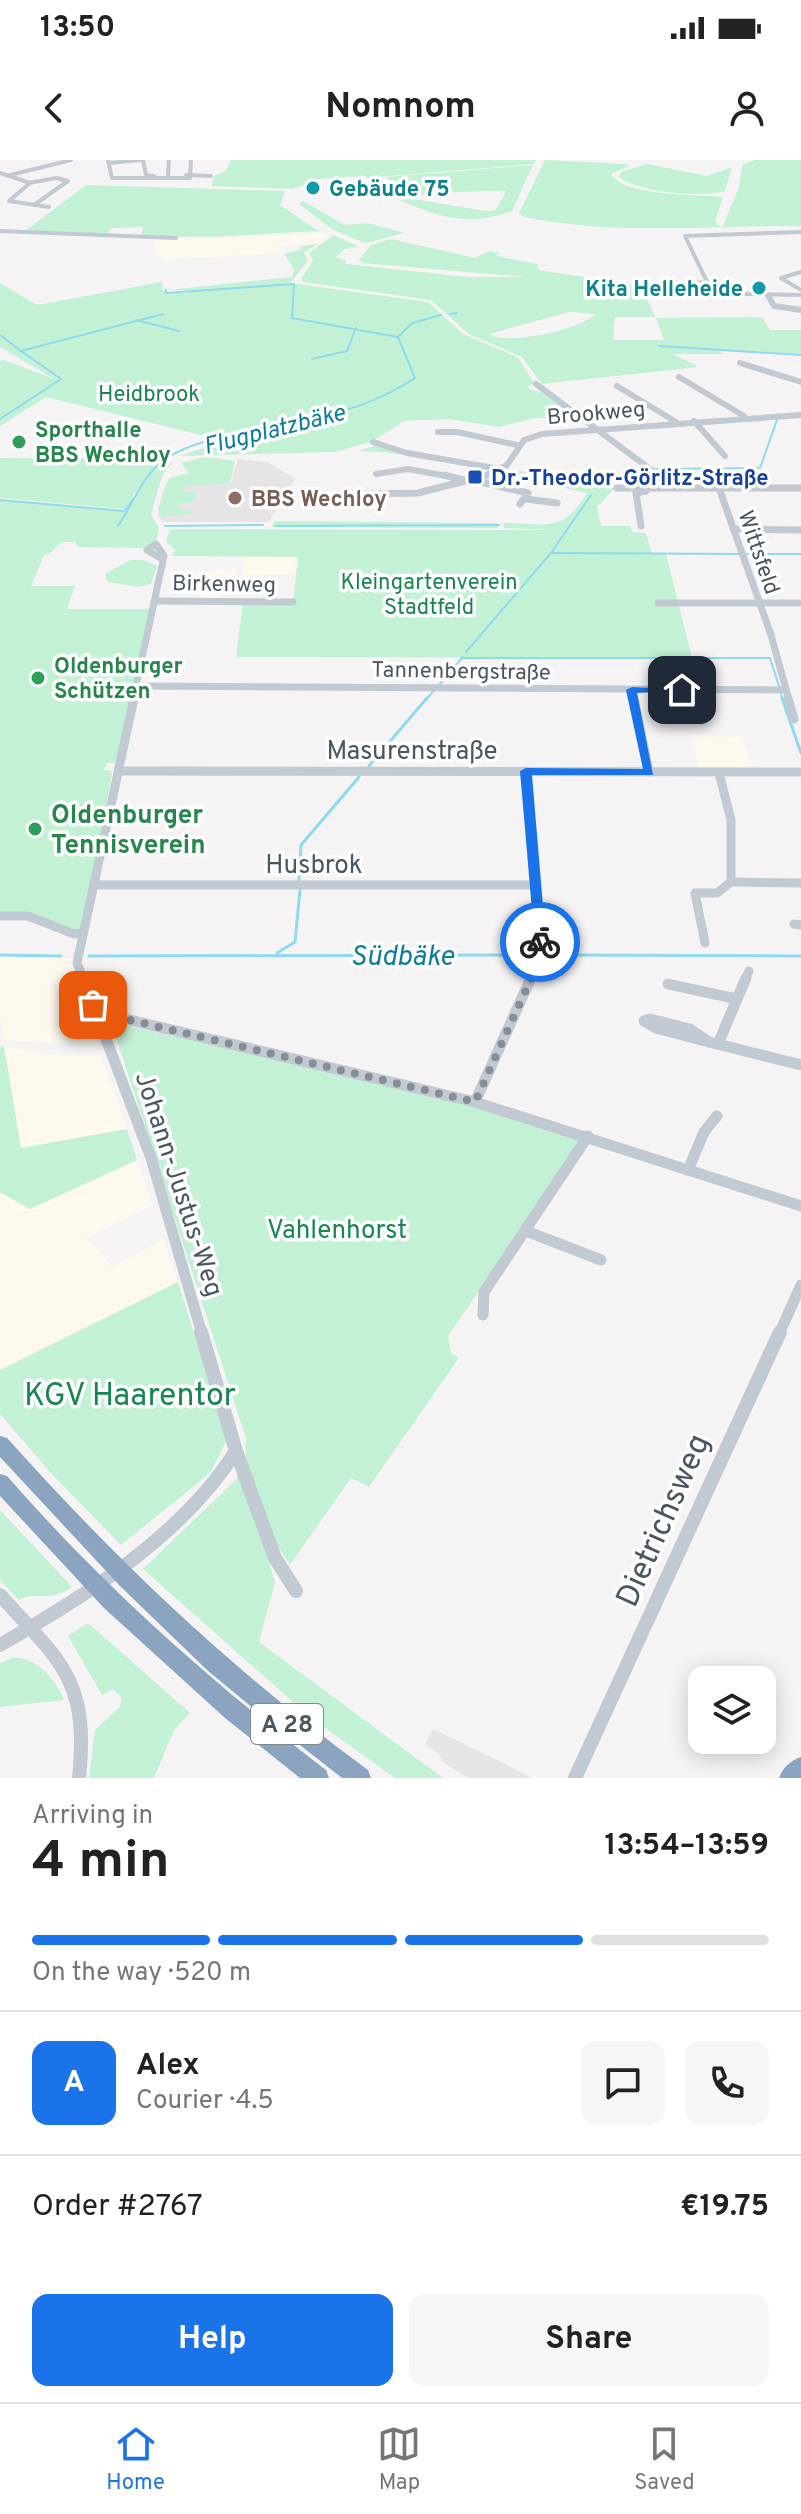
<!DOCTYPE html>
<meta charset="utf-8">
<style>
body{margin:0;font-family:Overpass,sans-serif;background:#f6f6f6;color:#222;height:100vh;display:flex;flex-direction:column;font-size:30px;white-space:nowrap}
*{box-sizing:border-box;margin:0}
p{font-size:26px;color:#767676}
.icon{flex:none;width:44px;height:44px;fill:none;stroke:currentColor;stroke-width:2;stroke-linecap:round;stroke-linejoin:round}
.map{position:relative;height:1618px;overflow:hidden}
.drawer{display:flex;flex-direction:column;background:#fff;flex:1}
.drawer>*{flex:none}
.tools{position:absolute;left:688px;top:1506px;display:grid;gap:16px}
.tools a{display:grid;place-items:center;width:88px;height:88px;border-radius:16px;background:#fff;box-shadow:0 4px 20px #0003;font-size:40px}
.pin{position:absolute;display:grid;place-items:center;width:68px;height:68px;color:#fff;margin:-34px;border-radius:16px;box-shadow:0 4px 12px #0006}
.courier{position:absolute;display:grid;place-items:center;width:80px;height:80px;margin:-40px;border:6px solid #1a73e8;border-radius:50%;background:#fff;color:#222;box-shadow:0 2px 10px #0007}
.head em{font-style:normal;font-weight:700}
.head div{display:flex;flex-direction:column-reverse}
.head{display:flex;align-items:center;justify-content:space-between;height:136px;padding:0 32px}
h1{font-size:52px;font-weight:700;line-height:60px}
.bar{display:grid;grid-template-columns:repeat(4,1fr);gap:12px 8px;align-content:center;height:96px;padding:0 32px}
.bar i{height:10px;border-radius:6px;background:#e0e0e0}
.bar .active{background:#1a73e8}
.bar p{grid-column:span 4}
.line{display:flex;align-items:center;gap:20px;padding:0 32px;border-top:2px solid #e0e0e0}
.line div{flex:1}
.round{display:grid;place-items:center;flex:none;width:84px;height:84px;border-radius:16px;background:#f6f6f6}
.primary-button{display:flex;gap:16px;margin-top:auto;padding:16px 32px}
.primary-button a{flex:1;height:92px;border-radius:16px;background:#1a73e8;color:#fff;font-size:32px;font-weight:700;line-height:92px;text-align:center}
.primary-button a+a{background:#f6f6f6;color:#222}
.status{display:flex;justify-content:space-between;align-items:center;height:56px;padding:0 40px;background:#fff;direction:ltr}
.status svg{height:22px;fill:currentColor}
header{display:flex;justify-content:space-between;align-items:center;height:104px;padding:0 32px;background:#fff;font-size:36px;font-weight:700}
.tabs{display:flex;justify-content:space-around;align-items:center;height:112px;border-top:2px solid #e0e0e0;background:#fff;font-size:22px;color:#767676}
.tabs a{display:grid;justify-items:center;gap:4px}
.tabs .active{color:#1a73e8}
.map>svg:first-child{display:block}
</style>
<div class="status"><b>13:50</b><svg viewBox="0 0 49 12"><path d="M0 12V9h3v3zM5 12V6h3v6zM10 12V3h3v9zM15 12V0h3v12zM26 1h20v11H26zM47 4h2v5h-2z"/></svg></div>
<header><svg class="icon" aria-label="back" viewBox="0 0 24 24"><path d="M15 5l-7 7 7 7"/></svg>Nomnom<svg class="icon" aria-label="person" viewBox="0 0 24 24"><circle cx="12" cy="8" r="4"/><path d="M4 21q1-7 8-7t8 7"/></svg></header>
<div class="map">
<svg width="801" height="1618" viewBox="0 0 801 1618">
<rect width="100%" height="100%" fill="#f5f3f3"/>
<g fill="#fdf9ef">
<polygon points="321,73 329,75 317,84 278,87 283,93 164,100 156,92 153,78 208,79"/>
<polygon points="245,396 298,396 296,414 242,415"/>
<polygon points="206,409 237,409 230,434 223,434 211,441 199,441"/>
<polygon points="691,575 742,577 754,613 701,613"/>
<polygon points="0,797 71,798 99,885 5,881 0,859"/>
<polygon points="4,886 50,895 101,896 127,969 21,988"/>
<polygon points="137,1000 152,1045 87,1078 113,1107 163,1079 178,1122 0,1210 0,1032 31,1049"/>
</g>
<g fill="#e6e4e5">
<polygon points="238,299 268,302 295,319 269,362 164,362 159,358 158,348 166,323 231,323"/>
<polygon points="433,1569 501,1602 532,1618 468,1618 444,1603 439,1594 425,1584"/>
</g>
<g fill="#c3f1d5" fill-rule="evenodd">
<polygon points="231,0 536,0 534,4 377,17 386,29 360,13 363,16 318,19 293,29 212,26 213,17 226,11"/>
<path d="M545 0 626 4 629 6 611 14C624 37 699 34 723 37L715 62 722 68 739 27 742 5 755 0H801V66C708 65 617 76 524 57L519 53Z"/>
<path d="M647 4 707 16 732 7 725 31C698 37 643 34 619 17L621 12Z"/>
<path d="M533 5 512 51C465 68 433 56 389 35L485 51 496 50 506 31C483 30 462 33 440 32L437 38 398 30 386 17Z"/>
<polygon points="86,25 285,31 280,45 319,71 210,77 141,76 143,67 112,68 106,74 25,71"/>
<polygon points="303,41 345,65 367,63 405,73 365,83 332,69 299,44"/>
<path d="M334 75 359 87 345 89 336 97 347 101 345 104 468 117H526L363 103 359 100 371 85 391 79 475 98 490 91 500 93 496 96 538 104V110L642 126 655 157H615L613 180H664L656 158 762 157 770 170H801V195L715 189 724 194H674L698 207 542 224 522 197 469 174 431 140 303 122 301 119 313 101 309 93ZM569 152 596 154C578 170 508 186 489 174Z"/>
<polygon points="317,84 304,93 308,101 290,123 428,142 463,174 517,197 535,224 528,226 530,230 543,232 577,257 535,258 499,267 449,259 404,261 373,281 336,292 180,296 272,265 213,278 46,237 0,266 0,201 4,200 54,219 0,187 0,123 37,145 162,122 164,134 209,130 168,130 292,117 294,109 284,94 302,89 301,86"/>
<path d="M384 283 394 288 615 328 597 347 601 366H630L632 372 646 373 652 394H666L692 498 236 497 243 442H293L298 397 171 396 176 390 166 382 170 369 556 370 504 368 503 363C545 363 563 374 587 333L463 305 384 292 358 291Z"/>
<polygon points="205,297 235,301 230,323 185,326 183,332 196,332 196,338 191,343 180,343 178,350 192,350 191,354 161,357 159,348 169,318 189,313 181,303"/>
<polygon points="0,298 146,299 145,304 157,305 151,312 166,299 172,303 162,316 151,354 159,368 156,384 149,388 78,387 75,382 62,382 49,394 44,395 31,426 75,426 67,449 152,449 121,603 107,603 104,610 110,610 112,614 81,773 0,753 0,340 126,351 141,325 124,349 0,338"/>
<polygon points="274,361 497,363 498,368 272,367"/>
<polygon points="130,400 144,400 157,406 151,424 138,427 108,422 105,414"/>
<path d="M128 866 477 944 584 978 448 1176 451 1193 459 1198 369 1327 351 1318 290 1405C267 1371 242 1319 246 1278L114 871Z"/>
<polygon points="4,886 21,988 127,969 137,1000 30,1049 0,1032 0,887"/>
<polygon points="178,1122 227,1280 210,1313 121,1385 50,1312 0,1254 0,1210"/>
<polygon points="241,1315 275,1422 259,1482 443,1618 395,1618 310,1557 143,1409"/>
<path d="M0 1350 72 1427C48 1444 33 1430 19 1440L0 1420Z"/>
<polygon points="88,1463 190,1553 174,1570 154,1618 89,1618 95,1570 120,1547 122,1538 113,1529 102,1535 68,1476"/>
<path d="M12 1498C35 1495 56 1520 64 1540L0 1547V1503Z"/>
</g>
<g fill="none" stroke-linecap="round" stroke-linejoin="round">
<g stroke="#90daee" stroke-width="2">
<polyline points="166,130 165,133 294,124 292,158 398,177"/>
<polyline points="450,154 457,153"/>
<polyline points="136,160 179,171"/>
<polyline points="0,175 21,191"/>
<polyline points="659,186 801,195"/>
<polyline points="312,199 347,191 356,168"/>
<polyline points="0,259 61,219 21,191 163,154"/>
<polyline points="653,309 760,308 778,257"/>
<polyline points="650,311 670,325"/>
<polyline points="0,340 124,351 133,339"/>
<path d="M118 366C132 346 140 321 159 304 192 275 270 269 312 259 350 251 383 239 415 218L398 177 412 163 441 155"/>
<polyline points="165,366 263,365"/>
<polyline points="276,366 499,365"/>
<polyline points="551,393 739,394"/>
<polyline points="747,394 801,394"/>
<polyline points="466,492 551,393 591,335"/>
<polyline points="461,498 770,498 779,526"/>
<polyline points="438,526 463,497"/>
<polyline points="781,534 783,540"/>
<polyline points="426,540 435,529"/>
</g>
<g stroke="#90daee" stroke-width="3">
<polyline points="782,538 801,593"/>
<polyline points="369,606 427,538"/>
<polyline points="299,720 301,685 359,617"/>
<polyline points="277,793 295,782 300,730"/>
<polyline points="0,795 61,796"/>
<polyline points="553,795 801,796"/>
<polyline points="89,796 531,795"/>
</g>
<g stroke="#c1cad2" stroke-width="4">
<polyline points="108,0 112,18 190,18 191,0"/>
<polyline points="143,0 146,15 154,16"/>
<polyline points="109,3 141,0"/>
<polyline points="0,13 30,23 9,41 49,47"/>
<polyline points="10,15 71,0"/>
<polyline points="168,15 169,0"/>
<polyline points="186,15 211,16"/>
<polyline points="29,23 56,18 68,21 34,45"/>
<polyline points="0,71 176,78"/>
<polyline points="801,112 781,118 801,130"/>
<polyline points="707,122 685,76 801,72"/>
<polyline points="707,122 746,134 801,135"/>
<polyline points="652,125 710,122"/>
<polyline points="767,135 771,141"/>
</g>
<g stroke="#c1cad2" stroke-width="6">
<polyline points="770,139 774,146 801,150"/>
<polyline points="740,203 801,222"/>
<polyline points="679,217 744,256"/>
<polyline points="536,224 650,309"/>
<polyline points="617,226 676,262"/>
<polyline points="694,261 725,296"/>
<polyline points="438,272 457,272 517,285"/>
<polyline points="373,282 407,293 500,309"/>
<polyline points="376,314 408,309 452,317"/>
<polyline points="483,317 507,305 524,280 542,274 801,255"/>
</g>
<g stroke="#c1cad2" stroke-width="7">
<polyline points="444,315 463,320"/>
<polyline points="472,320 528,333 520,344"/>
<polyline points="617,328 801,328"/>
<polyline points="719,328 771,475 789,540"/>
<polyline points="366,334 418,333 488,315"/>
<polyline points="526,339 557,343"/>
<polyline points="641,366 636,333 646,331"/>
<polyline points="733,369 801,370"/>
<polyline points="155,441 293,442"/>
<polyline points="658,443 801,443"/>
<polyline points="136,526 785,530"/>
<polyline points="632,530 634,540"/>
<polyline points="133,540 164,396 156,384 147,390 162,399"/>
</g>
<g stroke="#c1cad2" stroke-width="9">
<polyline points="634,538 649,612"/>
<polyline points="788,538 794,559"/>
<polyline points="119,611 801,612"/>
<polyline points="526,611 540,799 530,820"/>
<polyline points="731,722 801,723"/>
<polyline points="94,725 535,725"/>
<polyline points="0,756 28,756 74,774 81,773"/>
<polyline points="794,764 801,765"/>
<polyline points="705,783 695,733 717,733 731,722 731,660 719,613"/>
<polyline points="84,820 77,803 134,538"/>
<polyline points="745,820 749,811"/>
</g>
<g stroke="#c1cad2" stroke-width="11">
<polyline points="83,818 151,998 202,1174"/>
<polyline points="668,824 737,839 718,884"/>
<polyline points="737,839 746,818"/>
<polyline points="96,852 475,942 801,1046"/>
<polygon points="650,859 690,869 709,882 656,868 644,861"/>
<polyline points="709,882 801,905"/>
<polyline points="475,942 531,818"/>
<polyline points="688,1010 704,972 717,956"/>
<polyline points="526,1071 601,1100"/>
<polyline points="483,1155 484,1132 588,976"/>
<polyline points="779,1174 801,1125"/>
</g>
<g stroke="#c1cad2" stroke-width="14">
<polyline points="236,1291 275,1398 296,1431"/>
<path d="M0 1435C62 1503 89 1520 79 1618"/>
<path d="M0 1485C87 1435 181 1377 236 1291L201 1172"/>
<polyline points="575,1618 780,1172"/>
</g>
<g fill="#8ba5c1" fill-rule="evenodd">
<path d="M0 1276 7 1278C120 1404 232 1510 368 1610L371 1618H342L254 1549 207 1510 120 1426 0 1297Z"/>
<path d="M0 1314 7 1316C103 1426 210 1521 326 1610L329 1618H300L225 1558 104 1448 0 1336Z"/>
<path d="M801 1597V1618H779C783 1607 790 1601 801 1597Z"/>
</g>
</g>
<polygon fill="#1a73e8" points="632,527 687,530 637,533 653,615 532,615 546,782 535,785 520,611 526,608 643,609 626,530"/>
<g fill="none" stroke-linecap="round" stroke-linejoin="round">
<polyline stroke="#868d94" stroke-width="8" stroke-dasharray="0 14.4" points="93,845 96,852 475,942 540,799 540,782"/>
</g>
<g fill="#0f9aa8" stroke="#fff" stroke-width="3">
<circle cx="313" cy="28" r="8"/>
<circle cx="759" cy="128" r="8"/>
</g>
<g fill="#2e9e5b" stroke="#fff" stroke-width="3">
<circle cx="19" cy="282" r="8"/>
<circle cx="38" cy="518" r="8"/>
<circle cx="35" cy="669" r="8"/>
</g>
<rect fill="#1a4fb4" stroke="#fff" stroke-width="3" x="467" y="309" width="16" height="16" rx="4"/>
<circle fill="#8d6e63" stroke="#fff" stroke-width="3" cx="235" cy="338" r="8"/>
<g text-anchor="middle" stroke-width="7" stroke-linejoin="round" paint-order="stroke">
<g font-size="22" font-weight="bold" fill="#0d838f" stroke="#fff" text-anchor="start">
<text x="329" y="36">Gebäude 75</text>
<text x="743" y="136" text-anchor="end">Kita Helleheide</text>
</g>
<g font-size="22" fill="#17864f" stroke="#fff">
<text x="149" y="241">Heidbrook</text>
<text x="429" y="429">Kleingartenverein<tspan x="429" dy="25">Stadtfeld</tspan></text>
</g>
<g font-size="22" fill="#4a5661" stroke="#fff">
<text transform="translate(596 252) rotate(-5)" y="8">Brookweg</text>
<text transform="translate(760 392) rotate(71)" y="8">Wittsfeld</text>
<text transform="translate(224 423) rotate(1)" y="8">Birkenweg</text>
<text transform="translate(461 510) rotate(1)" y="8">Tannenbergstraße</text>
</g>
<g font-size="22" font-weight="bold" fill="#27864d" stroke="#fff" text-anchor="start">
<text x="35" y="277">Sporthalle<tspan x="35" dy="25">BBS Wechloy</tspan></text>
<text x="54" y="513">Oldenburger<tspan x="54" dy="25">Schützen</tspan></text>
</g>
<g font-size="22" font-weight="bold" fill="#164399" stroke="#fff" text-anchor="start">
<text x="491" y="325">Dr.-Theodor-Görlitz-Straße</text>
</g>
<g font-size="22" font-weight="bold" fill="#785e54" stroke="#fff" text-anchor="start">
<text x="251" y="346">BBS Wechloy</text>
</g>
<g font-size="24" font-style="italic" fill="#0c7c9b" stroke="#fff">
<text transform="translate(274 269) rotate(-14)" y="8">Flugplatzbäke</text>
</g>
<rect fill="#fff" stroke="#808990" stroke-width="2" x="251" y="1544" width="72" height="40" rx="6"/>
<g font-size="24" font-weight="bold" fill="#4a5661">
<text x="287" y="1572">A 28</text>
</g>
<g font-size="26" fill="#4a5661" stroke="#fff">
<text x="412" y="599">Masurenstraße</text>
<text x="314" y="713">Husbrok</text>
<text transform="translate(180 1024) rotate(72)" y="9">Johann-Justus-Weg</text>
</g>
<g font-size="26" font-weight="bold" fill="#27864d" stroke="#fff" text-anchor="start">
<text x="51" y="663">Oldenburger<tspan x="51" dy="30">Tennisverein</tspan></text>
</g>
<g font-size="26" fill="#17864f" stroke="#fff">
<text x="337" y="1078">Vahlenhorst</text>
</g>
<g font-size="28" font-style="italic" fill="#0c7c9b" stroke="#fff">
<text x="402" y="805">Südbäke</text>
</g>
<g font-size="32" fill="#17864f" stroke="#fff">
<text x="130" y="1245">KGV Haarentor</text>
</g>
<g font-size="32" fill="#4a5661" stroke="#fff">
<text transform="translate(662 1360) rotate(-66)" y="11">Dietrichsweg</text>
</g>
</g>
</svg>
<div class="tools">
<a><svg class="icon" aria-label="layers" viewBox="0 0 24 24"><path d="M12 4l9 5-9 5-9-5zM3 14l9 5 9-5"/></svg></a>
</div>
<div class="pin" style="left:93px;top:845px;background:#ea580c"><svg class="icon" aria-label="bag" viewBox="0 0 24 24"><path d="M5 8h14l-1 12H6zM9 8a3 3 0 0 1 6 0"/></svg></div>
<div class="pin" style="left:682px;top:530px;background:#1f2937"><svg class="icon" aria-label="home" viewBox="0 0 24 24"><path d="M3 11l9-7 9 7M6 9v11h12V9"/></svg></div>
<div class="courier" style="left:540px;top:782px"><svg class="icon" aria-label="bike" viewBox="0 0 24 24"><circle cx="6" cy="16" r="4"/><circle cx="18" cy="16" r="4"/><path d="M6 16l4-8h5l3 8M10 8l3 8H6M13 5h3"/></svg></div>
</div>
<section class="drawer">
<div class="head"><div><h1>4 min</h1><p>Arriving in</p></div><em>13:54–13:59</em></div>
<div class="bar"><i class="active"></i><i class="active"></i><i class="active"></i><i></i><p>On the way · 520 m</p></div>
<div class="line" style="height:144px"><b class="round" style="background:#1a73e8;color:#fff">A</b><div><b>Alex</b><p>Courier · 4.5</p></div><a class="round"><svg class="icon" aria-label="chat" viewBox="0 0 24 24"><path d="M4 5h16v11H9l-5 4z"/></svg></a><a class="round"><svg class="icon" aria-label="phone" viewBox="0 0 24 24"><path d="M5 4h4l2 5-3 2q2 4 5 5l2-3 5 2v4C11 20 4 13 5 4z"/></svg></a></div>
<div class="line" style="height:104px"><div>Order #2767</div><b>€19.75</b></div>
<div class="primary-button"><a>Help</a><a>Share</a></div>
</section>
<nav class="tabs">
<a class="active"><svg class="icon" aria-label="home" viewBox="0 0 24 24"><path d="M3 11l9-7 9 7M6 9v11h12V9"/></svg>Home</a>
<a><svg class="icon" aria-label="map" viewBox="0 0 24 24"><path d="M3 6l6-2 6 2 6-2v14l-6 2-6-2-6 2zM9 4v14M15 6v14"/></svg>Map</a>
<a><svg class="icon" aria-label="saved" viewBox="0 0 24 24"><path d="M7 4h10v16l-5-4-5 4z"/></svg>Saved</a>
</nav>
